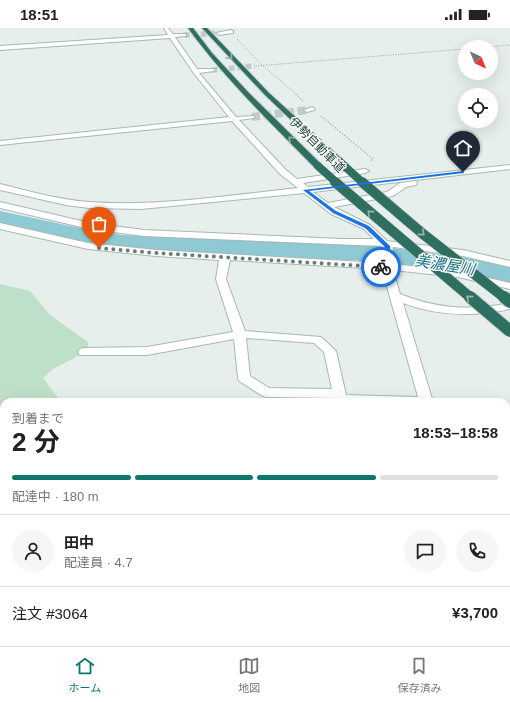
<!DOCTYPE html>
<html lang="ja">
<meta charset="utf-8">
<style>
body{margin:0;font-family:Helvetica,"Noto Sans JP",sans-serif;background:#f6f6f6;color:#222;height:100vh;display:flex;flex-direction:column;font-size:15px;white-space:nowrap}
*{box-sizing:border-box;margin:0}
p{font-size:13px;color:#767676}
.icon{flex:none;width:22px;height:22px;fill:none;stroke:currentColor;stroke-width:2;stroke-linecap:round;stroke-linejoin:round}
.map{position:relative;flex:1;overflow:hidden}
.sheet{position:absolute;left:0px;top:370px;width:510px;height:248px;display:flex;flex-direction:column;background:#fff;border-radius:12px 12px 0 0;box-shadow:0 4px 16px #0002}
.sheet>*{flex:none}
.needle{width:26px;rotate:137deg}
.tools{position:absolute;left:458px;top:12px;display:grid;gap:8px}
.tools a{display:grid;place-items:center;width:40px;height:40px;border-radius:50%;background:#fff;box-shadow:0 4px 16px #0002;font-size:20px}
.pin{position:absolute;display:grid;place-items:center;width:34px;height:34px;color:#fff;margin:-41px -17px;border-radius:50% 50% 50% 0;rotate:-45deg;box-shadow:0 0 4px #0007}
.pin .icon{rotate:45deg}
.courier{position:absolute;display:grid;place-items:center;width:40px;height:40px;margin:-20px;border:3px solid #1a73e8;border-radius:50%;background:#fff;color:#222;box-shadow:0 1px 5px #0007}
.summary em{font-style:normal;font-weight:700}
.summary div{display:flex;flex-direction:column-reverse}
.summary{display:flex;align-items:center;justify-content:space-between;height:68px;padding:0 12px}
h1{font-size:26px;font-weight:700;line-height:30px}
.bar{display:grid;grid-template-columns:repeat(4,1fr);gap:6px 4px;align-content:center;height:48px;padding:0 12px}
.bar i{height:5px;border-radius:3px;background:#e0e0e0}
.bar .selected{background:#0f766e}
.bar p{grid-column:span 4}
.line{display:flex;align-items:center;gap:10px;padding:0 12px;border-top:1px solid #e0e0e0}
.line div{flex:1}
.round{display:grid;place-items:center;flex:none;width:42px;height:42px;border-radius:21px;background:#f6f6f6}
.status{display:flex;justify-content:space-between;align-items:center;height:28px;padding:0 20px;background:#fff;direction:ltr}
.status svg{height:11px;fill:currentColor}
.tabs{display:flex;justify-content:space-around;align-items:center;height:56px;border-top:1px solid #e0e0e0;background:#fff;font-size:11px;color:#767676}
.tabs a{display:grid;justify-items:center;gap:2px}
.tabs .selected{color:#0f766e}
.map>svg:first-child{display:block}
</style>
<div class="status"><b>18:51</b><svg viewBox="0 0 49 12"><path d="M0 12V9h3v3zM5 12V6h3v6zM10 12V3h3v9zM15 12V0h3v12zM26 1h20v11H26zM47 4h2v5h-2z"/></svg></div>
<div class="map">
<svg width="510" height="618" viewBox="0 0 510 618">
<rect width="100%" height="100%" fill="#e6efeb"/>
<g fill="#bfe0c8">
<polygon points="0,256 30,263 50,287 88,314 88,323 53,341 43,350 61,374 4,374 4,606 0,606"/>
<polygon points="135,614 211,614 197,618 138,618"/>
</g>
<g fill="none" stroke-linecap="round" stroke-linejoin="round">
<polygon fill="#8ec9d4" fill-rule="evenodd" points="0,183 75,199 122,207 370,217 496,234 510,238 510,255 491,250 370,233 122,223 75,215 0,197"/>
<g stroke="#bfccc8" stroke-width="5.5" stroke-dasharray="5.5 3" stroke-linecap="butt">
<polyline points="184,7 219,5"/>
<polyline points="212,42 255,38"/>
</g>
<polyline stroke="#bfccc8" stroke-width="8" stroke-dasharray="8 3.5" stroke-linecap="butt" points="252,89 307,82"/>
<defs>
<g id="minor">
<path d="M164 0H168L173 6H186V8L175 9 197 41H214V43L199 45 236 89 254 88V90L239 92 286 142 297 151 365 141 369 143 365 145 303 155 308 159 510 137V141L313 164 328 175 387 164 400 155 416 153 417 155 416 157 406 159 393 168 334 179 370 197 387 213 463 222 510 233V239L463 228 393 219 392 236 458 243 510 255V261L458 249 393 242 400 266C437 281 471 283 510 275V281C473 289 438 288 403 275L433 374H334V370L266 369 261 367 239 353 238 350 234 311 147 327H80L78 324 80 321 84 320 147 319 233 304 216 251 219 232 156 228 88 221 0 201V195L88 215 156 222 382 235 383 220 381 218 144 208 90 201 0 180V174L90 195 144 202 341 211H374L364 201 331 186 304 165 141 181 89 180 66 177 0 162V156C29 163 59 172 89 174 157 179 231 167 298 160L280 146 232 93 0 117V113L229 89 193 44 170 10 0 22V18L168 7ZM230 232 382 241 418 369 346 367 336 323 321 309 245 303 226 251ZM246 310 314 315 324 324 332 361 269 360 250 348Z"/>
<polygon points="231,2 233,3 233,5 219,7 216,5"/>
<polygon points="312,79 315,81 314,82 307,84 304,82"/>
<polygon points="454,614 472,614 473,618 453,618"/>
</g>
<g id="highway">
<path d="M188 0H193L212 25 248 64 321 136V140H315C271 95 225 51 188 0Z"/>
<polygon points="202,0 207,0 269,65 342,131 342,135 336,135 265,67"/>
</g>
</defs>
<use href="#minor" stroke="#a8b8b2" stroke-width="2"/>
<use href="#highway" stroke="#c2cac8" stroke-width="2"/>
<g stroke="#86b3a5" stroke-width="1" stroke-dasharray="1 1.5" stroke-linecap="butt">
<polyline points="237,11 261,36 297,67"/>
<polyline points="486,19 510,17"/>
<polyline points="256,38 465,21"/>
</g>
<g stroke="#86b3a5" stroke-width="1.5" stroke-dasharray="1 2" stroke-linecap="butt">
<polyline points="296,66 303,73"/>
<polyline points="321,88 373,131 370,133"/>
</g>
<use href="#minor" fill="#fff" fill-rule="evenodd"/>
<use href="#highway" fill="#2f6f62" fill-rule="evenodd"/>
<defs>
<g id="highway-bridge-far2">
<polyline points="339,133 363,155"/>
<polyline points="318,138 337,155"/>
</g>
<g id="highway-bridge-far1">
<polyline points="335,154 471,270"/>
<polyline points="362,154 423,206 505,270"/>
</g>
<g id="highway-bridge">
<polyline points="470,269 510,303"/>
<polyline points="504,269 510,274"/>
</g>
</defs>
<use href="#highway-bridge-far2" stroke="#c2cac8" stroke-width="8" stroke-linecap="butt"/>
<use href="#highway-bridge-far1" stroke="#c2cac8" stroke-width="11" stroke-linecap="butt"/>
<use href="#highway-bridge" stroke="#c2cac8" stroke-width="14" stroke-linecap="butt"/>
<use href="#highway-bridge-far2" stroke="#2f6f62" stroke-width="8"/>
<use href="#highway-bridge-far1" stroke="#2f6f62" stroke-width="10"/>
<use href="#highway-bridge" stroke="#2f6f62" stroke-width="12"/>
</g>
<defs><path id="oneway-chevron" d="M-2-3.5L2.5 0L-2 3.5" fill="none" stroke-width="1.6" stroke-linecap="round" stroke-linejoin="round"/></defs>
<g stroke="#93b5ae">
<use href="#oneway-chevron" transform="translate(230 29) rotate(46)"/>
<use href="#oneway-chevron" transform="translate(291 111) rotate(-135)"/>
<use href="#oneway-chevron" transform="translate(370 185) rotate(-139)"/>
<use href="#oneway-chevron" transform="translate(422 205) rotate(40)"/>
<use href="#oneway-chevron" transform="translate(469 270) rotate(-139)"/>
</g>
<polygon fill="#1a73e8" points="463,143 464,145 309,163 336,183 369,198 390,218 390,239 387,241 378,239 384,237 385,219 365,200 333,185 303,162"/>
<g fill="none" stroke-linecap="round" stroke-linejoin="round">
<polyline stroke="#687f78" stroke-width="4" stroke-dasharray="0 7.2" points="99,220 156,225 381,239"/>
</g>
<g text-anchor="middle" stroke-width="3" stroke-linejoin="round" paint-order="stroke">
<g font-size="12" fill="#24423a" stroke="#f7fbf9">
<text transform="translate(317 117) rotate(45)" y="4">伊勢自動車道</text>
</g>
<g font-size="15" font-style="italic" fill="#1c6f80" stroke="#f7fbf9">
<text transform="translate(445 237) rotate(9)" y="5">美濃屋川</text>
</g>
</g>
</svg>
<div class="tools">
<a><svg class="needle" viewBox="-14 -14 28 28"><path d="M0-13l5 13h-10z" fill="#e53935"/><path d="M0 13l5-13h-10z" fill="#767676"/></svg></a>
<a><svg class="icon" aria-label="locate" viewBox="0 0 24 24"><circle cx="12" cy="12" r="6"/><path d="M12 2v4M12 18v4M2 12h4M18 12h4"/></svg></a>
</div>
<div class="pin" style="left:99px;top:220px;background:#ea580c"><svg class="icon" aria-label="bag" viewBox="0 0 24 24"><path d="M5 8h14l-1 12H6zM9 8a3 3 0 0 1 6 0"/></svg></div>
<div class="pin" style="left:463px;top:144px;background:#1f2937"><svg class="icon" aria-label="home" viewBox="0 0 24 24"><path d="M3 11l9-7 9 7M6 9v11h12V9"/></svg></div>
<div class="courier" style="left:381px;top:239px"><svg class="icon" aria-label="bike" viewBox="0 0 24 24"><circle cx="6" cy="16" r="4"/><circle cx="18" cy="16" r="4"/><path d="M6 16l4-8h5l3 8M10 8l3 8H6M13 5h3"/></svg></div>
<section class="sheet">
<div class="summary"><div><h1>2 分</h1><p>到着まで</p></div><em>18:53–18:58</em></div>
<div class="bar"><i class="selected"></i><i class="selected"></i><i class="selected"></i><i></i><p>配達中 · 180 m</p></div>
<div class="line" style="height:72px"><a class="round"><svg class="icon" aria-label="person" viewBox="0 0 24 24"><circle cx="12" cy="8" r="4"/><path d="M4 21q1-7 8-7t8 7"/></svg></a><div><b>田中</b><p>配達員 · 4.7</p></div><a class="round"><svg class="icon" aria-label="chat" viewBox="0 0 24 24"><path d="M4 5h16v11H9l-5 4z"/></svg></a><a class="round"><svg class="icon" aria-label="phone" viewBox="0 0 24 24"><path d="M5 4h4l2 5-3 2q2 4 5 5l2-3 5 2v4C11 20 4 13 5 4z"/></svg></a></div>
<div class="line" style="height:52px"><div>注文 #3064</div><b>¥3,700</b></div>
</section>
</div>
<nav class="tabs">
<a class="selected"><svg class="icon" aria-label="home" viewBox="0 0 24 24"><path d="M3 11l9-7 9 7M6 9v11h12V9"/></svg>ホーム</a>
<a><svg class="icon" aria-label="map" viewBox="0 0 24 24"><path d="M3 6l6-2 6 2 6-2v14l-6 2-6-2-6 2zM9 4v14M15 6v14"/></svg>地図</a>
<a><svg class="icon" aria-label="saved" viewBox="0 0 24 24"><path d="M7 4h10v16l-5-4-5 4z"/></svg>保存済み</a>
</nav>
